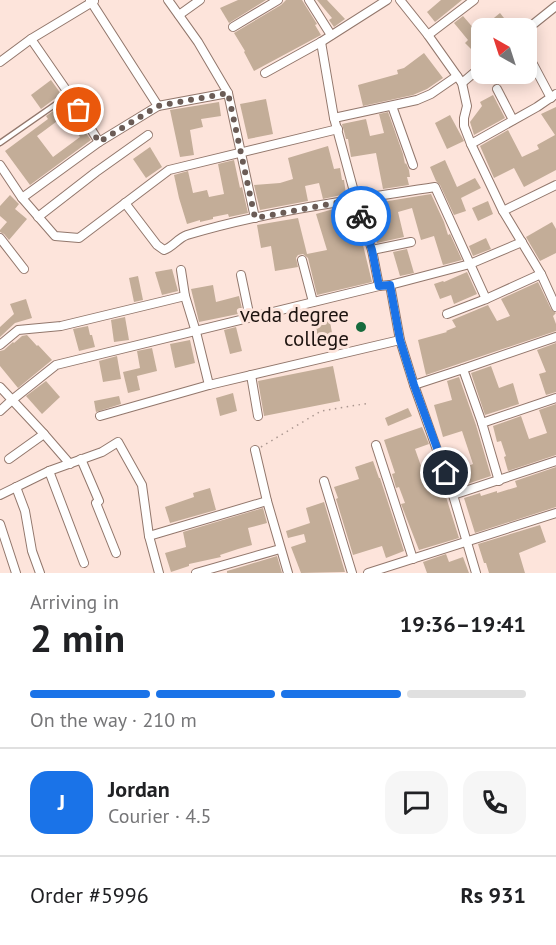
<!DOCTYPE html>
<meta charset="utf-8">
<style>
body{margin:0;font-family:"PT Sans",sans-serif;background:#f6f6f6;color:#202124;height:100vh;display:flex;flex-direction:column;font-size:22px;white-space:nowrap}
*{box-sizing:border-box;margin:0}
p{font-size:20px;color:#757577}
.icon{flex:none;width:33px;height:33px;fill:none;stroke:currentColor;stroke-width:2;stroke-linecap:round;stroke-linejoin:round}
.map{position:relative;height:573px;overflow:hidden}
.details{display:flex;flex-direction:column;background:#fff;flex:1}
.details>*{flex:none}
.needle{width:39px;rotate:321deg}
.buttons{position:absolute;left:471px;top:18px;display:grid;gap:12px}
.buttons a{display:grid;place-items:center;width:66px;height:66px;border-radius:12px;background:#fff;box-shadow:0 3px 15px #0003;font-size:30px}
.pin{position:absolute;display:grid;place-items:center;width:51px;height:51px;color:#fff;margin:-26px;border:3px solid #fff;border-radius:50%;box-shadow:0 2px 6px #0007}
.courier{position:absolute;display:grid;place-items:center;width:60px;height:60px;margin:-30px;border:4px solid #1a73e8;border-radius:50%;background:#fff;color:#222;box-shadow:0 2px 8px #0007}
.headline em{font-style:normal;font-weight:700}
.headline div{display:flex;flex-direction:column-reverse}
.headline{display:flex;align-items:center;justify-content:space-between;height:102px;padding:0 30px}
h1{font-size:39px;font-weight:700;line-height:45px}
.bar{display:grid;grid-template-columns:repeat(4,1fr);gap:9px 6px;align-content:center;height:72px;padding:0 30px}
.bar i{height:8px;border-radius:4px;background:#e0e0e0}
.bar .current{background:#1a73e8}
.bar p{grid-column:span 4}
.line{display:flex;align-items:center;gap:15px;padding:0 30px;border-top:2px solid #e0e0e0}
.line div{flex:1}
.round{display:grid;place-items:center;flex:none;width:63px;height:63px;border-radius:18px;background:#f6f6f6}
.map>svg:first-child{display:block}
</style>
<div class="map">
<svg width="556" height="573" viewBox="0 0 556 573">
<rect width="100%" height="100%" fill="#fde4db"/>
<g fill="#c3ad98" fill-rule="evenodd">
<polygon points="238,0 266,0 229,23 220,8"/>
<polygon points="286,0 302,0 317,24 315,25 321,35 254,71 244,52 245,51 234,33 281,5"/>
<polygon points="317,0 327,0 345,19 334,27 329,20 332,18"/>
<polygon points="441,0 462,0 435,22 427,12"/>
<polygon points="500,13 512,28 494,28 489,22"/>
<polygon points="463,16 482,38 482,60 465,43 468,40 454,23"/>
<polygon points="424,53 443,78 427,89 413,95 363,106 358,85 398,74 397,70 404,68"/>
<polygon points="51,80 61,94 41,109 31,95"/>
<polygon points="493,95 505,118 474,135 470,122 482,106 480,102"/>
<polygon points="266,99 273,134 248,139 240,104"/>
<polygon points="219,102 221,116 201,119 203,127 190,130 194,155 180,157 170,110"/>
<path d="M65 103 91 140 30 185 5 151 48 119 46 116ZM64 116 80 137 53 157 37 136Z"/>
<polygon points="556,107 556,170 524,187 514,168 494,178 480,146 508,130 522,157 539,149 537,145 555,135 541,114"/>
<polygon points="388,112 403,154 405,164 406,163 409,170 410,177 407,177 409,185 383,189 376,153 351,157 348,139 346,139 342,124 366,119 370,136 384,133 379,114"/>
<polygon points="450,115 464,141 447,149 435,123"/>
<polygon points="328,146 334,169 340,168 342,180 344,180 346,194 323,199 319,183 305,186 308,201 260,210 254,185 280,183 293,179 288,158"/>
<polygon points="150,147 162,167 146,178 133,159"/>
<polygon points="234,160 240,188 242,187 248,213 229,217 228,214 213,217 213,219 200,222 200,220 187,224 179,198 174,175 188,171 193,193 207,190 209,197 224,194 218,164"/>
<polygon points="445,160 457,187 475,178 481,188 461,198 466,211 454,215 440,185 436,181 430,167"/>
<polygon points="431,194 444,222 448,235 450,234 462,260 443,265 434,236 421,240 412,208 398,212 404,237 377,243 364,205"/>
<polygon points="10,195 19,204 15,209 27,219 9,240 4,234 0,232 0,230 7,222 0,216 0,206"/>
<polygon points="488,201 493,214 478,221 472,208"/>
<polygon points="352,206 363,241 362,241 372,282 317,295 308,258 303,254 298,255 296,258 298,267 275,271 271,246 261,248 257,225 298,218 307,254 327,250 316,214 330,210"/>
<polygon points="552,222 556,229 556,253 540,261 526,237"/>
<polygon points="486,238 491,249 473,256 469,246"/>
<polygon points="407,249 414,273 400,276 393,252"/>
<polygon points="172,269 178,291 162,295 155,272"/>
<polygon points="467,272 477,294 454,304 451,295 440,299 434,284 443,281 444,282"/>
<polygon points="138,276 143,300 134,302 129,278"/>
<polygon points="538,282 551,309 556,313 553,316 556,324 556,331 426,375 418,340 447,332 446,331 456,327 452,320 488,305 497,321 510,316 501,299"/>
<polygon points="213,285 216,302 239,296 243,313 199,322 191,289"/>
<polygon points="26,299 32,318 15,323 0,337 0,327 14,314 10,304"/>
<polygon points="328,310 332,333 313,337 309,314"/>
<polygon points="125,317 129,340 114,342 111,320"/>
<polygon points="88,326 90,335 92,335 95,347 79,351 73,329"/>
<polygon points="236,327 242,351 230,354 224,330"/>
<polygon points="27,335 37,346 38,345 52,360 18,388 0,366 0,351 4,350 13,342 14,343 22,336"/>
<polygon points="190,340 195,363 175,368 170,344"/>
<polygon points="556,343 556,392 546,395 539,374 546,372 537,350"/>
<polygon points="152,348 157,371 137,376 140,390 128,393 123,372 140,368 137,351"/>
<polygon points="117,356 121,379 103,382 99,361"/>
<polygon points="333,366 340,401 264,416 258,381"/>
<polygon points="491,366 499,388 513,383 519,404 485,415 471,373"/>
<polygon points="459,377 476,425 491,476 461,486 456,471 473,464 462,431 443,437 434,405 452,400 447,381"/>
<polygon points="46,381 60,397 42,414 26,396"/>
<polygon points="233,393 237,411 220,416 216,398"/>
<polygon points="119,396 121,404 96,412 94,401"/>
<polygon points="556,404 556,455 508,471 504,457 506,456 501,441 497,442 493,426 521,416 529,439 547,433 539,410"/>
<polygon points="408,408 412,416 388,426 385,418"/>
<polygon points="422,427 429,444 415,449 421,466 435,462 459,538 419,550 401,504 405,503 399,487 396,488 392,474 395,473 384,440"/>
<polygon points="373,461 379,478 380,478 404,551 386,558 382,546 353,555 336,499 338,498 334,487 359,479 355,467"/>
<polygon points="556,467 556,507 475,533 464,498 480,493 481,496 497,491 497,493 517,487 515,481"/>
<polygon points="210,488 216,510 170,523 165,507 194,497 193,493"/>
<polygon points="324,502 345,572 301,573 291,547 306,542 304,534 288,538 286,531 310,523 306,508"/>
<polygon points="263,508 267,523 248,528 252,545 238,549 220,555 221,557 189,564 189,566 171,572 165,553 186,547 183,532"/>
<polygon points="540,525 546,542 519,553 525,573 489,573 486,563 484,563 478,544"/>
<polygon points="446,554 449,562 463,557 469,573 427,573 423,562"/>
<polygon points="277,556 282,573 227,573 227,571 244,566"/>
</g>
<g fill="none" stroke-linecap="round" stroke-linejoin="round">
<defs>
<polyline id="service" points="0,143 69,95"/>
<g id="minor">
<polyline points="90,0 158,106"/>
<polyline points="168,0 198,42 228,93 255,218"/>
<polyline points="309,0 331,35"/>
<polyline points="400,0 428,35 462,83 467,106 464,118 464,126 471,144 503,211 541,274 556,307"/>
<polyline points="179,15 200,0"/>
<polyline points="233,27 278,0"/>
<polyline points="526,30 556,6"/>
<polyline points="428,35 474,0"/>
<polyline points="31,39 69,94 99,142"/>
<polyline points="321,42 334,118 356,199 372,250 379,286"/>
<polyline points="526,51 551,98"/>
<polyline points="0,62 31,39 94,1"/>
<polyline points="265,73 321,42 387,0"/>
<polyline points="462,83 482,66"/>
<polyline points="497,89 513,120"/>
<polyline points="392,106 413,165"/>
<polyline points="334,118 417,100 431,94 457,76"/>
<polyline points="471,144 537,107 556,94"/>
<polyline points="0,165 22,198 55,236 79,238 169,170 338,129"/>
<polyline points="22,198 99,142 158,106 228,93"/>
<path d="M125 203 157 245 164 250C173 247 178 238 187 235 266 211 353 200 435 187L486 299 541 274"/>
<polyline points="503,211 556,185"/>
<polyline points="38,217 96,172 148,135"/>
<polyline points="0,238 24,269"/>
<polyline points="372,250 411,242"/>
<polyline points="302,260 313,302"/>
<polyline points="181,270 185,296 196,332 209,385"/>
<polyline points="241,275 250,318"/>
<polyline points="390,285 400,340 414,385 453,495 476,573"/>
<polyline points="447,314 486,299"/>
<polyline points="0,345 18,330 61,326 185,296"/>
<polyline points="463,369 556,337"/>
<polyline points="251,375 258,416"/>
<polyline points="414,385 463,369 482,423"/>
<polyline points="0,387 44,434 70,464"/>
<polyline points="0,411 12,400 56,365 379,286 390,285 470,264 522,242"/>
<polyline points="100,416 209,385 400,340"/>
<polyline points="376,445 413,559"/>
<polyline points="255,450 267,501 288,573"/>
<polyline points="9,459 44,434"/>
<polyline points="81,459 99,501 96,503 116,553"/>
<polyline points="49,471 84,563"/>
<polyline points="324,481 352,573"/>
<polyline points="499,481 482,423 556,398"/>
<polyline points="16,487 25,511 32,551 40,573"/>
<polyline points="0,495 49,471 102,452 118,442 142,485 149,536 159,573"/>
<polyline points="453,495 556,461"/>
<polyline points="0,524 16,573"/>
<polyline points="149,536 267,501"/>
<polyline points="196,573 280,549"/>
<polyline points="368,573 556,513"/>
</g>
</defs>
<use href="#service" stroke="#92776c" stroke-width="7"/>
<use href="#minor" stroke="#92776c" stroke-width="10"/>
<polyline stroke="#ab9790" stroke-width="1.5" stroke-dasharray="1.5 4.5" stroke-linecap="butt" points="261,447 321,411 370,403"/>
<use href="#service" stroke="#fff" stroke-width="4"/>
<use href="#minor" stroke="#fff" stroke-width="8"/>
</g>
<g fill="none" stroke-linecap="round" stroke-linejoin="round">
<polyline stroke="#6b5c56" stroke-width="6" stroke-dasharray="0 10.8" points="79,110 99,142 158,106 228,93 255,218 356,199 361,216"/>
<polyline stroke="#1a73e8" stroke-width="8" points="361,216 372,250 379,286 390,285 400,340 414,385 446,473"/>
</g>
<circle fill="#166b3d" stroke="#fde4db" stroke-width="2" cx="361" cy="327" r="6"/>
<g text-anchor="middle" stroke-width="6" stroke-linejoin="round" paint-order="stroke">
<g font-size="21" fill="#1d130f" stroke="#fde4db" text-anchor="end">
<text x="349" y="322">veda degree<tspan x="349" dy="24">college</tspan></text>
</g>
</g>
</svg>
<div class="buttons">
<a><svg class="needle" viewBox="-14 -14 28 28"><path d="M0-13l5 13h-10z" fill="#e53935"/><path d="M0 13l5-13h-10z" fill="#757577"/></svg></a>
</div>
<div class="pin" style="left:79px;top:110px;background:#ea580c"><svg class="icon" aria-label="bag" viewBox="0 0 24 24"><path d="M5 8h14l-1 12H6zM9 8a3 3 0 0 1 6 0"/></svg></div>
<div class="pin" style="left:446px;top:473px;background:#1f2937"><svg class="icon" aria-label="home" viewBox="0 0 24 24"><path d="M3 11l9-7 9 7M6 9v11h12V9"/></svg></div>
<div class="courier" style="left:361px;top:216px"><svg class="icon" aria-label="bike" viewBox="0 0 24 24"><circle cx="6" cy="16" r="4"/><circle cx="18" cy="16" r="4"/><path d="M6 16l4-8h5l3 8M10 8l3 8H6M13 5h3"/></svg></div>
</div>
<section class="details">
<div class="headline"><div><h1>2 min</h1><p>Arriving in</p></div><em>19:36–19:41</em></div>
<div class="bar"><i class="current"></i><i class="current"></i><i class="current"></i><i></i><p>On the way · 210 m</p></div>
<div class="line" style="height:108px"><b class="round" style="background:#1a73e8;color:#fff">J</b><div><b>Jordan</b><p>Courier · 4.5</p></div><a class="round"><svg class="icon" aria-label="chat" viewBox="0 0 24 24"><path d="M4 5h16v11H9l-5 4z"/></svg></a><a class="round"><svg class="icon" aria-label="phone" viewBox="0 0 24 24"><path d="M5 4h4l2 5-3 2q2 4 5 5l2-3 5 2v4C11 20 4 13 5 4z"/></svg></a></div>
<div class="line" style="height:78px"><div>Order #5996</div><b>Rs 931</b></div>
</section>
